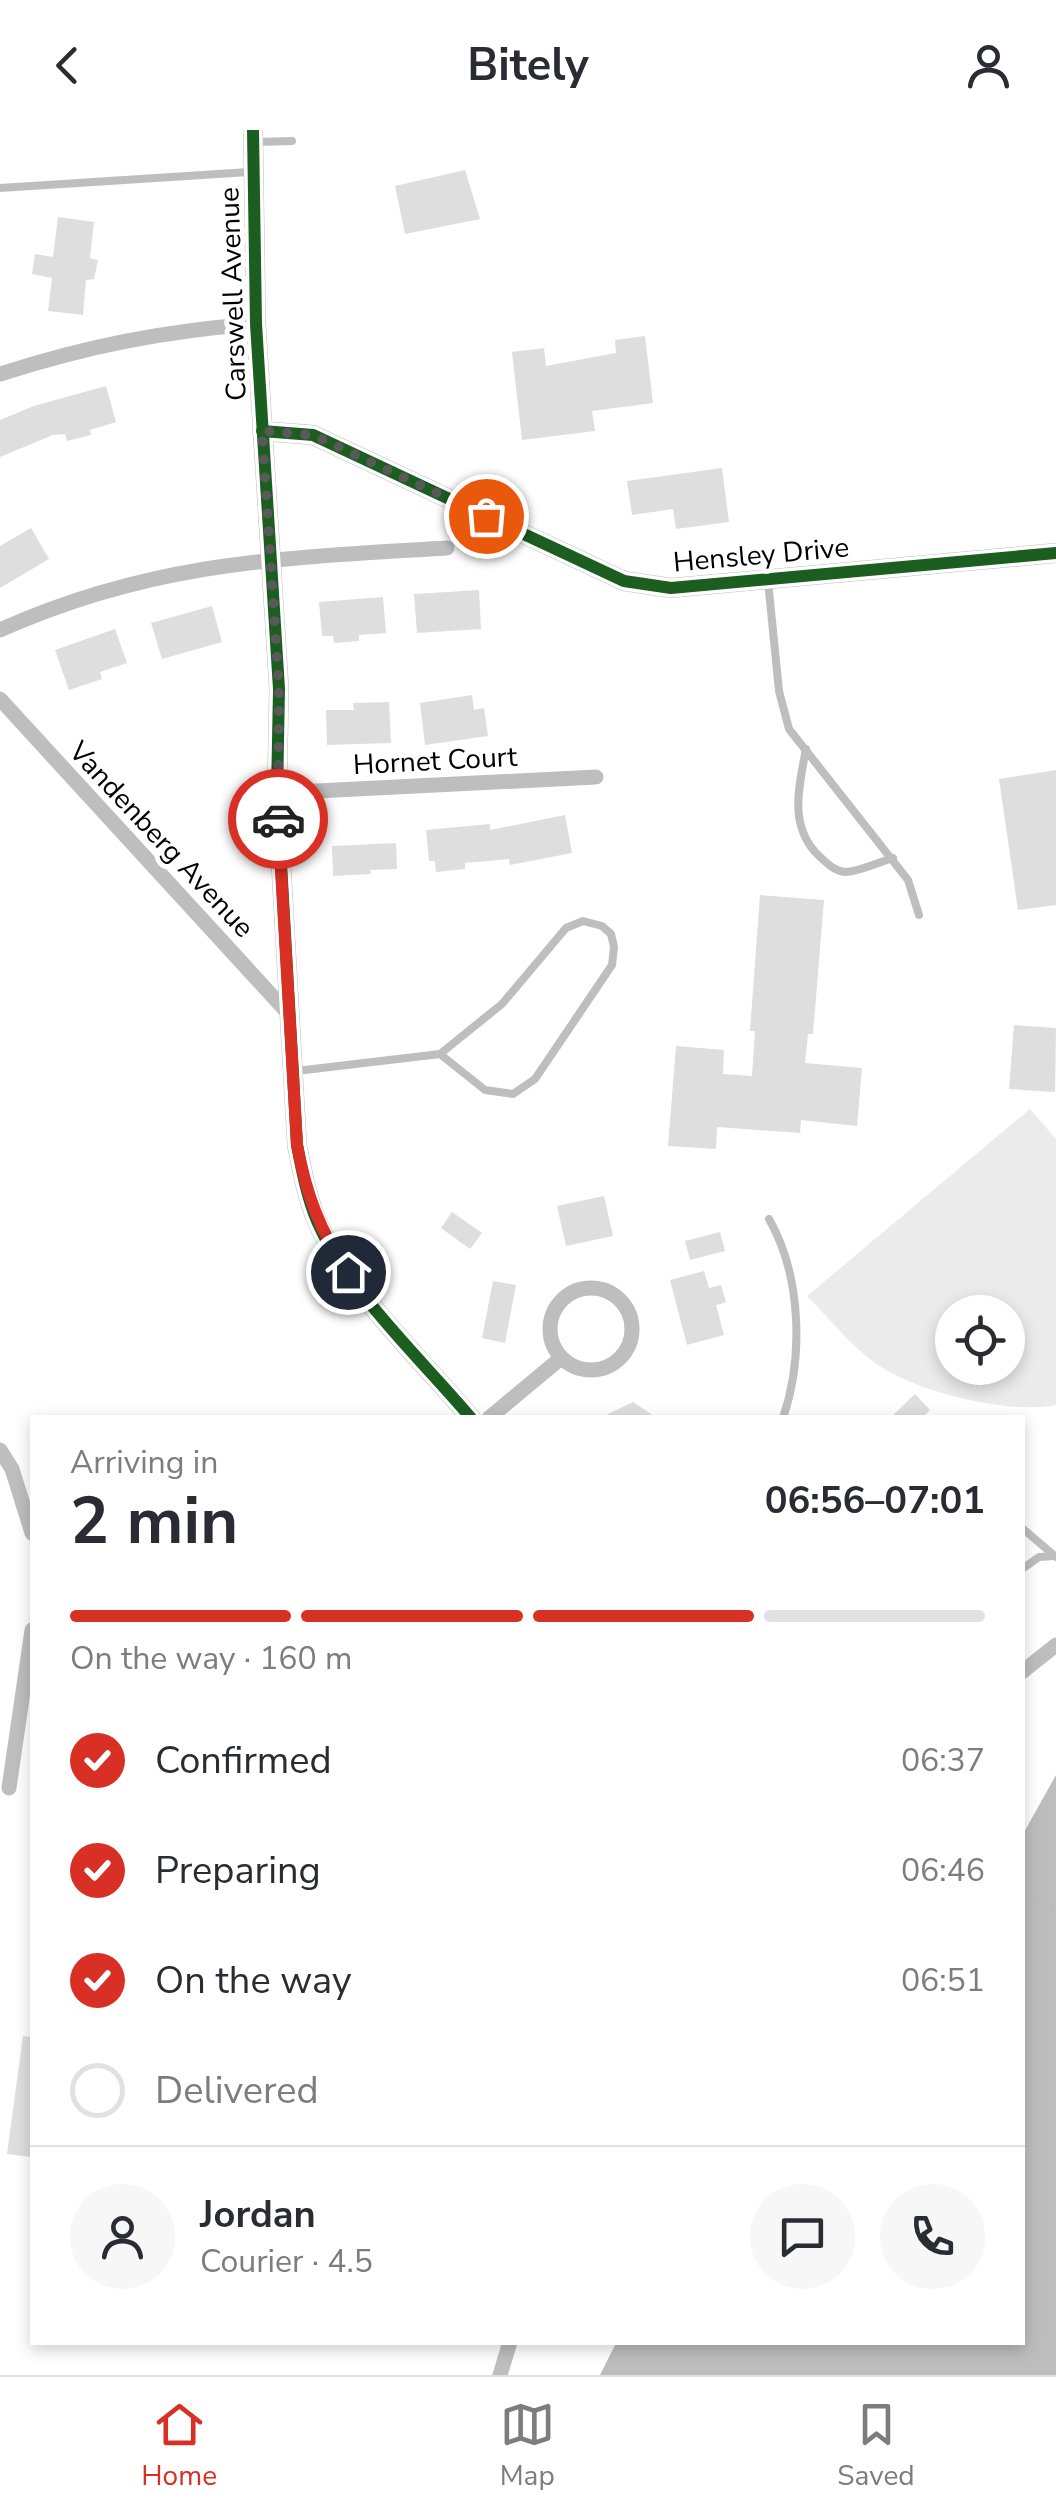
<!DOCTYPE html>
<meta charset="utf-8">
<style>
body{margin:0;font-family:"Nunito Sans",sans-serif;background:#f7f7f7;color:#2b2b33;height:100vh;display:flex;flex-direction:column;font-size:38px;white-space:nowrap}
*{box-sizing:border-box;margin:0}
p{font-size:32px;color:#7c7c81}
.icon{flex:none;width:55px;height:55px;fill:none;stroke:currentColor;stroke-width:2;stroke-linecap:round;stroke-linejoin:round}
.map{position:relative;flex:1;overflow:hidden}
.details{position:absolute;left:30px;top:1285px;width:995px;height:930px;display:flex;flex-direction:column;background:#fff;border-radius:0px;box-shadow:0 5px 15px #0003}
.details>*{flex:none}
.controls{position:absolute;left:935px;top:1165px;display:grid;gap:20px}
.controls a{display:grid;place-items:center;width:90px;height:90px;border-radius:50%;background:#fff;box-shadow:0 5px 15px #0003;font-size:50px}
.pin{position:absolute;display:grid;place-items:center;width:85px;height:85px;color:#fff;margin:-42px;border:5px solid #fff;border-radius:50%;box-shadow:0 2px 10px #0007}
.courier{position:absolute;display:grid;place-items:center;width:100px;height:100px;margin:-50px;border:8px solid #d93025;border-radius:50%;background:#fff;color:#222;box-shadow:0 2px 12px #0007}
.overview em{font-style:normal;font-weight:700}
.overview div{display:flex;flex-direction:column-reverse}
.overview{display:flex;align-items:center;justify-content:space-between;height:170px;padding:0 40px}
h1{font-size:65px;font-weight:700;line-height:75px}
.bar{display:grid;grid-template-columns:repeat(4,1fr);gap:15px 10px;align-content:center;height:120px;padding:0 40px}
.bar i{height:12px;border-radius:8px;background:#e1e1e2}
.bar .current{background:#d93025}
.bar p{grid-column:span 4}
.line{display:flex;align-items:center;gap:25px;padding:0 40px;border-top:2px solid #e1e1e2}
.line div{flex:1}
.round{display:grid;place-items:center;flex:none;width:105px;height:105px;border-radius:52px;background:#f7f7f7}
ol{padding:0 40px;list-style:none}
li{display:flex;align-items:center;gap:30px;height:110px}
li p{margin-inline-start:auto}
li .icon{padding:10px;border-radius:50%;background:#d93025;color:#fff;stroke-width:4}
li:last-child{color:#7c7c81}
li i{width:55px;height:55px;border:5px solid #e1e1e2;border-radius:50%}
header{display:flex;justify-content:space-between;align-items:center;height:130px;padding:0 40px;background:#fff;font-size:45px;font-weight:700}
.tab-bar{display:flex;justify-content:space-around;align-items:center;height:140px;border-top:2px solid #e1e1e2;background:#fff;font-size:28px;color:#7c7c81}
.tab-bar a{display:grid;justify-items:center;gap:5px}
.tab-bar .current{color:#d93025}
.map>svg:first-child{display:block}
</style>
<header><svg class="icon" aria-label="back" viewBox="0 0 24 24"><path d="M15 5l-7 7 7 7"/></svg>Bitely<svg class="icon" aria-label="person" viewBox="0 0 24 24"><circle cx="12" cy="8" r="4"/><path d="M4 21q1-7 8-7t8 7"/></svg></header>
<div class="map">
<svg width="1056" height="2245" viewBox="0 0 1056 2245">
<rect width="100%" height="100%" fill="#fff"/>
<path fill="#ebebeb" fill-rule="evenodd" d="M1030 979 1056 1009V1275C1009 1285 913 1261 875 1233 850 1215 829 1188 807 1166ZM952 1182H1008V1238H952Z"/>
<polygon fill="#bdbdbd" points="1056,1645 1056,2245 600,2245 616,2213 1022,2212 1023,1704"/>
<g fill="#dedede">
<polygon points="465,40 480,89 405,104 395,56"/>
<polygon points="58,87 94,92 90,128 98,130 94,149 86,150 83,185 48,181 52,148 32,144 35,124 53,127"/>
<polygon points="645,206 653,273 592,281 595,301 522,310 512,222 544,218 546,236 616,223 615,210"/>
<polygon points="106,256 116,292 90,300 91,305 67,311 65,304 53,305 0,327 0,290 34,276"/>
<polygon points="722,338 729,392 676,399 673,379 632,385 627,351"/>
<polygon points="31,398 49,429 0,458 0,416"/>
<polygon points="479,460 481,499 417,503 414,464"/>
<polygon points="383,467 386,503 359,505 359,511 334,513 333,506 322,506 319,472"/>
<polygon points="212,476 222,512 162,529 151,493"/>
<polygon points="115,499 127,533 100,542 102,549 69,560 55,520"/>
<polygon points="472,565 474,580 484,578 488,606 425,615 420,573"/>
<polygon points="389,572 391,613 327,615 326,580 354,580 353,573"/>
<polygon points="1056,640 1056,775 1018,780 999,649"/>
<polygon points="565,685 572,723 510,735 509,729 465,733 465,739 436,742 435,731 429,731 426,700 490,694 490,700"/>
<polygon points="396,713 397,739 370,740 371,744 333,746 332,716"/>
<polygon points="760,765 824,770 813,904 808,904 805,933 862,938 857,996 801,990 800,1003 717,997 716,1019 668,1016 676,916 724,920 723,944 752,946 755,901 750,901"/>
<polygon points="1014,895 1056,898 1055,962 1009,959"/>
<polygon points="604,1066 613,1106 566,1116 557,1076"/>
<polygon points="452,1082 482,1103 470,1119 441,1098"/>
<polygon points="720,1102 725,1121 690,1130 685,1111"/>
<polygon points="704,1141 709,1158 721,1155 726,1172 716,1175 724,1205 687,1215 670,1150"/>
<polygon points="493,1151 516,1155 505,1213 482,1208"/>
<polygon points="915,1264 930,1280 922,1288 890,1288"/>
<polygon points="633,1272 657,1288 600,1288"/>
<polygon points="23,1906 32,1907 32,2027 7,2024"/>
</g>
<g fill="none" stroke-linecap="round" stroke-linejoin="round">
<polyline stroke="#b9b9b9" stroke-width="4" stroke-dasharray="2.5 5" stroke-linecap="butt" points="1022,1767 1056,1776"/>
<g stroke="#bebebe" stroke-width="8">
<polyline points="256,12 292,11"/>
<polyline points="0,58 249,42"/>
<polyline points="768,451 779,561 789,599 908,750 919,785"/>
<path d="M806 619C799 657 788 696 819 726 827 733 835 742 846 742 861 741 879 732 893 728"/>
<polyline points="296,941 440,924 502,874 566,798 583,791 602,796 611,804 614,817 612,835 535,949 513,964 485,960 440,924"/>
<path d="M769 1089C801 1145 804 1226 783 1288"/>
<polyline points="1022,1398 1056,1427"/>
<polyline points="1022,1439 1039,1427 1055,1426"/>
</g>
<g stroke="#bebebe" stroke-width="15">
<path d="M0 244C88 216 163 201 256 194"/>
<path d="M0 500C154 431 283 428 447 418"/>
<polyline points="0,569 287,882"/>
<polyline points="277,663 596,647"/>
<circle cx="591" cy="1199" r="41"/>
<polyline points="489,1288 561,1228"/>
<polyline points="0,1320 12,1339 32,1403"/>
<polyline points="1022,1542 1056,1515"/>
<polyline points="9,1658 32,1500"/>
<polyline points="500,2245 510,2212"/>
</g>
<g stroke="#bebebe" stroke-width="20">
<path d="M253 0 256 194 279 559 277 663 297 1015C302 1041 307 1067 317 1091 346 1159 423 1231 471 1288"/>
<polyline points="262,301 313,305 624,451 671,458 1056,423"/>
</g>
<defs>
<g id="cycleway">
<path d="M253 0 256 194 279 559 277 663 297 1015C302 1041 307 1067 317 1091 346 1159 423 1231 471 1288"/>
<polyline points="262,301 313,305 624,451 671,458 1056,423"/>
</g>
</defs>
<use href="#cycleway" stroke="#fff" stroke-width="19"/>
<use href="#cycleway" stroke="#1b5e20" stroke-width="12"/>
</g>
<g fill="none" stroke-linecap="round" stroke-linejoin="round">
<polyline stroke="#595959" stroke-width="10" stroke-dasharray="0 18" points="278,689 279,559 262,301 313,305 486,386"/>
<path stroke="#d93025" stroke-width="12" d="M278 689 297 1015C306 1063 320 1102 348 1142"/>
</g>
<g text-anchor="middle" stroke-width="10" stroke-linejoin="round" paint-order="stroke">
<g font-size="28" fill="#000" stroke="#fff">
<text transform="translate(232 164) rotate(-92)" y="10">Carswell Avenue</text>
<text transform="translate(761 424) rotate(-5)" y="10">Hensley Drive</text>
<text transform="translate(435 630) rotate(-3)" y="10">Hornet Court</text>
<text transform="translate(162 709) rotate(47)" y="10">Vandenberg Avenue</text>
</g>
</g>
</svg>
<div class="controls">
<a><svg class="icon" aria-label="locate" viewBox="0 0 24 24"><circle cx="12" cy="12" r="6"/><path d="M12 2v4M12 18v4M2 12h4M18 12h4"/></svg></a>
</div>
<div class="pin" style="left:486px;top:386px;background:#ea580c"><svg class="icon" aria-label="bag" viewBox="0 0 24 24"><path d="M5 8h14l-1 12H6zM9 8a3 3 0 0 1 6 0"/></svg></div>
<div class="pin" style="left:348px;top:1142px;background:#1f2937"><svg class="icon" aria-label="home" viewBox="0 0 24 24"><path d="M3 11l9-7 9 7M6 9v11h12V9"/></svg></div>
<div class="courier" style="left:278px;top:689px"><svg class="icon" aria-label="car" viewBox="0 0 24 24"><path d="M5 17H2v-5l4-1 3-4h7l3 4 3 1v5h-3M9 17h6M6 11h13"/><circle cx="7" cy="17" r="2"/><circle cx="17" cy="17" r="2"/></svg></div>
<section class="details">
<div class="overview"><div><h1>2 min</h1><p>Arriving in</p></div><em>06:56–07:01</em></div>
<div class="bar"><i class="current"></i><i class="current"></i><i class="current"></i><i></i><p>On the way · 160 m</p></div>
<ol>
<li><svg class="icon" aria-label="check" viewBox="0 0 24 24"><path d="M5 12l5 5 9-10"/></svg>Confirmed<p>06:37</p></li>
<li><svg class="icon" aria-label="check" viewBox="0 0 24 24"><path d="M5 12l5 5 9-10"/></svg>Preparing<p>06:46</p></li>
<li><svg class="icon" aria-label="check" viewBox="0 0 24 24"><path d="M5 12l5 5 9-10"/></svg>On the way<p>06:51</p></li>
<li><i></i>Delivered</li>
</ol>
<div class="line" style="height:180px"><a class="round"><svg class="icon" aria-label="person" viewBox="0 0 24 24"><circle cx="12" cy="8" r="4"/><path d="M4 21q1-7 8-7t8 7"/></svg></a><div><b>Jordan</b><p>Courier · 4.5</p></div><a class="round"><svg class="icon" aria-label="chat" viewBox="0 0 24 24"><path d="M4 5h16v11H9l-5 4z"/></svg></a><a class="round"><svg class="icon" aria-label="phone" viewBox="0 0 24 24"><path d="M5 4h4l2 5-3 2q2 4 5 5l2-3 5 2v4C11 20 4 13 5 4z"/></svg></a></div>
</section>
</div>
<nav class="tab-bar">
<a class="current"><svg class="icon" aria-label="home" viewBox="0 0 24 24"><path d="M3 11l9-7 9 7M6 9v11h12V9"/></svg>Home</a>
<a><svg class="icon" aria-label="map" viewBox="0 0 24 24"><path d="M3 6l6-2 6 2 6-2v14l-6 2-6-2-6 2zM9 4v14M15 6v14"/></svg>Map</a>
<a><svg class="icon" aria-label="saved" viewBox="0 0 24 24"><path d="M7 4h10v16l-5-4-5 4z"/></svg>Saved</a>
</nav>
